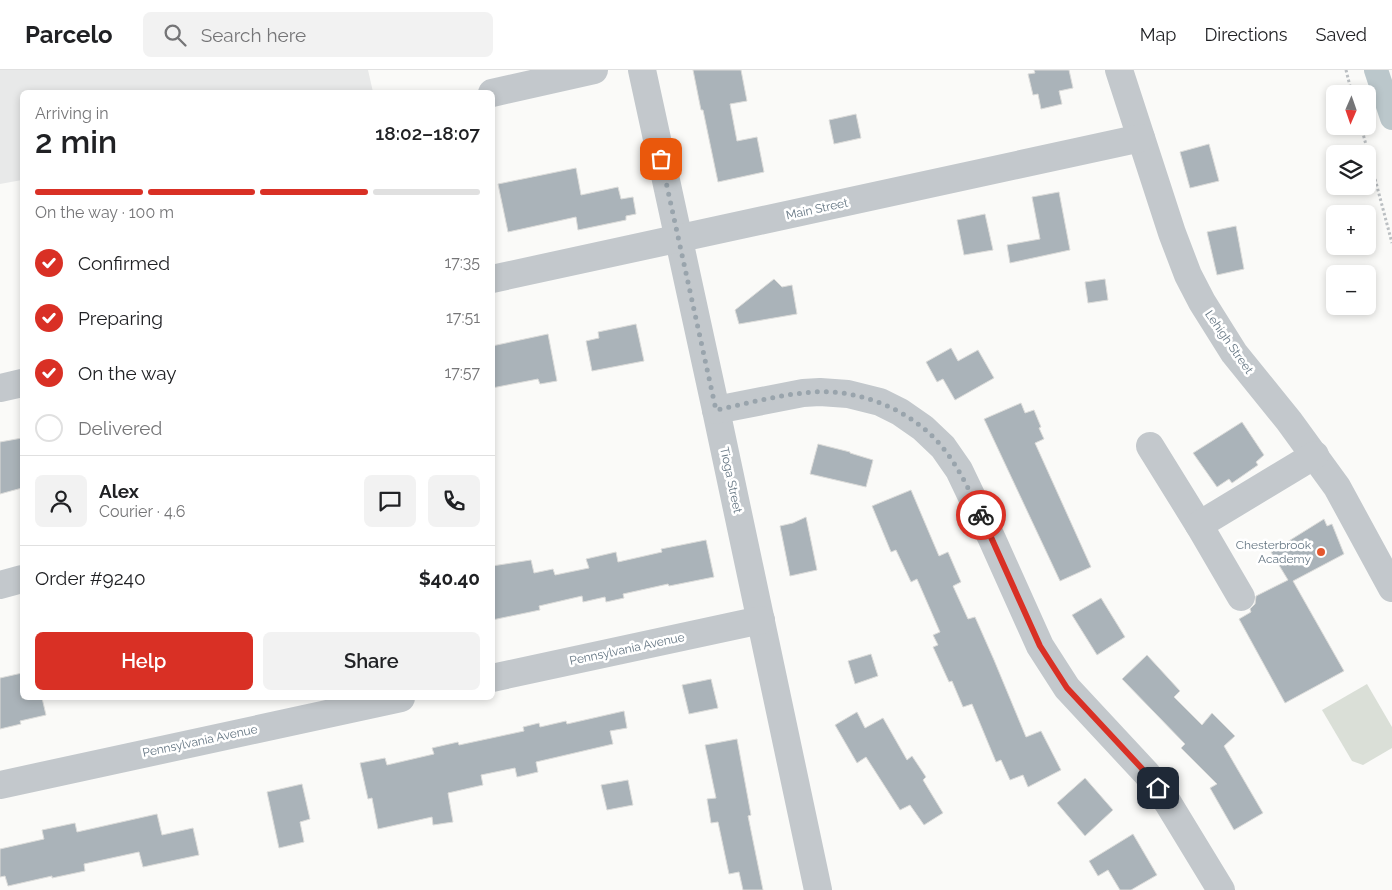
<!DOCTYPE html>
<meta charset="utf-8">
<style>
body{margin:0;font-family:Raleway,sans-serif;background:#f2f2f2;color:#202124;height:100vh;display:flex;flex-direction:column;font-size:19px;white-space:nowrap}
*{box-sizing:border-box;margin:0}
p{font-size:16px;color:#757577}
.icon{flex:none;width:28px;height:28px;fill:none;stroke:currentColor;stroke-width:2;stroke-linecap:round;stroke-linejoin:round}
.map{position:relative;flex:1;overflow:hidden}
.drawer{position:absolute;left:20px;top:20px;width:475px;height:610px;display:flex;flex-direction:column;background:#fff;border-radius:8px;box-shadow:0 2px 8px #0003}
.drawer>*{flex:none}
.needle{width:32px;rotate:182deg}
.buttons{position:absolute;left:1326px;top:15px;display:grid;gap:10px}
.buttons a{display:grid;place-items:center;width:50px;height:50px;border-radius:8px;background:#fff;box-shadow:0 2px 8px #0003;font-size:25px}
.pin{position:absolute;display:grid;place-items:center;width:42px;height:42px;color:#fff;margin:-21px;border-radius:10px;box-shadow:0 2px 8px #0006}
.courier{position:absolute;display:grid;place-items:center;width:50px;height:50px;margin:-25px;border:4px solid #d93025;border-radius:50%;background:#fff;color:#222;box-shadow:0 1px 6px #0007}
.head em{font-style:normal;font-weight:600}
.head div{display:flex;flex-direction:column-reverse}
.head{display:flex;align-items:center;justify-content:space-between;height:85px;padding:0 15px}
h1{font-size:32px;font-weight:600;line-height:38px}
.bar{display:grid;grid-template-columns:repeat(4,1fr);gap:8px 5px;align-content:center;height:60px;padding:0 15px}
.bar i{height:6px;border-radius:4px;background:#e0e0e0}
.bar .on{background:#d93025}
.bar p{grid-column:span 4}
.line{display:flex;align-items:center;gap:12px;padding:0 15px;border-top:1px solid #e0e0e0}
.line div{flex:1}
.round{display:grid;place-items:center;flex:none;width:52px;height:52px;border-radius:8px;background:#f2f2f2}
ol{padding:0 15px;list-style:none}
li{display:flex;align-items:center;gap:15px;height:55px}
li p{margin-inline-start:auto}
li .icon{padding:5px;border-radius:50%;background:#d93025;color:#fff;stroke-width:4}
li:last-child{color:#757577}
li i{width:28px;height:28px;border:2px solid #e0e0e0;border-radius:50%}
.button{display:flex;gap:10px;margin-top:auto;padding:10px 15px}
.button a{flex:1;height:58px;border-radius:8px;background:#d93025;color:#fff;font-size:20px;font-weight:600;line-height:58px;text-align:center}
.button a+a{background:#f2f2f2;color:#202124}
header{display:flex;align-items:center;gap:30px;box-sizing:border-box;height:70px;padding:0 25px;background:#fff;border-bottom:1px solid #e0e0e0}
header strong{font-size:24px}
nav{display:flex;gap:28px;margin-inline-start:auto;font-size:18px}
.search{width:350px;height:45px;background:#f2f2f2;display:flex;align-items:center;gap:12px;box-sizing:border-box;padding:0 18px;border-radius:8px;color:#757577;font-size:19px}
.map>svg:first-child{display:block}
</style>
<header>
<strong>Parcelo</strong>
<div class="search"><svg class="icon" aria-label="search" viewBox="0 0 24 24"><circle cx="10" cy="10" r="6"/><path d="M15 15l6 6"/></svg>Search here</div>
<nav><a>Map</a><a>Directions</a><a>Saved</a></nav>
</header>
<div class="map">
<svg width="1392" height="820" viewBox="0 0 1392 820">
<rect width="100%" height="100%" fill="#fafaf8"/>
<polygon fill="#e8e9e9" points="0,0 368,0 373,22 22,22 22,110 0,114"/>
<polygon fill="#dadfd7" points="1367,614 1392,657 1392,678 1363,695 1352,691 1322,640"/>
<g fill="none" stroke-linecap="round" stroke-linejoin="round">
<polyline stroke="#bbc7cb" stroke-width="24" points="1376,0 1392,48"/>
</g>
<g fill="#aab3b9" stroke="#dcdcda">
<polygon points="693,0 741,0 747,31 730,34 737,71 757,67 764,102 718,112 703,40 701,40"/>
<polygon points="1034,0 1069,0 1073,18 1059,21 1062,34 1041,39 1038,24 1033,25 1028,4 1035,3"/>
<polygon points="856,44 861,68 834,74 829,50"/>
<polygon points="1209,74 1219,111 1190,118 1180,82"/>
<polygon points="576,98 581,125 618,117 621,129 633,127 636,144 626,146 626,150 578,160 576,147 508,162 498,114"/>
<polygon points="1059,122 1070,180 1010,193 1007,175 1040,169 1032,127"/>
<polygon points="985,144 993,180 964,185 957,150"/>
<polygon points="1236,156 1244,199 1217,205 1207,162"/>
<polygon points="774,209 782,217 792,215 797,244 739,254 735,240"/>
<polygon points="1105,209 1108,230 1088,233 1085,212"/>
<polygon points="636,254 644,291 592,301 586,271 599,268 598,262"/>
<polygon points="548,264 557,311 540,314 538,309 492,318 492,276"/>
<polygon points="951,278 958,291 978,280 994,308 955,330 943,309 937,312 926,292"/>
<polygon points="1021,333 1025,343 1034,340 1041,357 1039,358 1044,369 1035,373 1091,497 1060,511 984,349"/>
<polygon points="1242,352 1264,385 1256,392 1258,395 1232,413 1229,409 1217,417 1193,383"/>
<polygon points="22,368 22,418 0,424 0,372"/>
<polygon points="818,374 850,382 850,383 873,390 866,417 810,404"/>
<polygon points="911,420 939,486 948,482 961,512 953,516 968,549 975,547 994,590 1026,667 1041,661 1061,700 1028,717 1023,705 1010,710 1001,690 996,692 972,634 963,637 952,611 949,612 933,577 938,575 933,565 940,562 917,509 911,512 896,480 891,482 872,436"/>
<polygon points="806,447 817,500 790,506 780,456 793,453"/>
<polygon points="1324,449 1327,456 1332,454 1344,484 1293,511 1344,601 1285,633 1239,549 1251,542 1250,539 1255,534 1256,526 1288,510 1271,482"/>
<polygon points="706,470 714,507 669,516 668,514 623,524 624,528 606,532 605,527 583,532 582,526 539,536 540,540 492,550 492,496 531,490 534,503 553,499 555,505 589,498 586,489 616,482 618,492 662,482 661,479"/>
<polygon points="1101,528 1125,567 1097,585 1072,545"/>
<polygon points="871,584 878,606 855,614 848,591"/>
<polygon points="1147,585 1180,621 1174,627 1202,655 1212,643 1235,666 1224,676 1263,743 1234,760 1210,718 1217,714 1181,678 1185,674 1122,609"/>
<polygon points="22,603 22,628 42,628 46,645 20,651 21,654 0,659 0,608"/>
<polygon points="711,609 718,638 689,644 682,615"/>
<polygon points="624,641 627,658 610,661 613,674 536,692 538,702 517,707 515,698 481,705 483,715 448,723 453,752 433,755 432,747 378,759 372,728 368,729 360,693 385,688 387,695 434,684 432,678 458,672 459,675 524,661 523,657 539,653 540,657 566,651 567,654"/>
<polygon points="857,642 865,658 883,648 907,690 912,686 926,707 923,710 943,743 924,755 910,735 900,740 866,687 857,693 835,655"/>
<polygon points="737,669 751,745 748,746 763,820 743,820 739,802 729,804 718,752 711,753 707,729 716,728 705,675"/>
<polygon points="1085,708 1113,740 1085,766 1057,733"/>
<polygon points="628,710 633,735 607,740 601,715"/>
<polygon points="302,714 310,749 300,752 304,772 279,778 267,722"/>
<polygon points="157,744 162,765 193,758 199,785 143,797 139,782 84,794 85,801 52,808 52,806 8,816 5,806 0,807 0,779 44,769 42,760 75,753 77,762"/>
<polygon points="1133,764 1157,805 1131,820 1120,820 1108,800 1098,806 1089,791"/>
</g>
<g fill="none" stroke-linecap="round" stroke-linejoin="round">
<g stroke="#bbbfc2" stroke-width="3" stroke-dasharray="2.5 2.5" stroke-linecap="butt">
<polyline points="1346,0 1352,24"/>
<polyline points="1361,56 1392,173"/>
</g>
<g stroke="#c3c8cc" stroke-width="28">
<polyline points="642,0 716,340 818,820"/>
<polyline points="1119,0 1172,163 1188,205 1202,232 1234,283 1289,351 1337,417 1392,518"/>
<polyline points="492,23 594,0"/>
<polyline points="492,209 1141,68"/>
<polyline points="0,318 22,313"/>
<polyline points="716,340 803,323 820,322 848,324 880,332 900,342 923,358 943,377 959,400 992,469 1040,576 1067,618 1147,704 1168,733 1221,820"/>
<polyline points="1150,376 1199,455"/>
<polyline points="0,515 22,509"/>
<polyline points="1241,527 1199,455 1315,385"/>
<polyline points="492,608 761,550"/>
<polyline points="0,715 401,628"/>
</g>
</g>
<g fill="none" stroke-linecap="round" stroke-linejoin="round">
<path stroke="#99a4ac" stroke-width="5" stroke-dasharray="0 9" d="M661 89 716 340C745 334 774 326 803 323 854 316 911 338 943 378 960 399 970 422 981 445"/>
<polyline stroke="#d93025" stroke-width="6" points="981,445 1040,576 1067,618 1147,704 1158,718"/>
</g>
<circle fill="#e4572e" stroke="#fff" stroke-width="2" cx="1321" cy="482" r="5"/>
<g text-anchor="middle" stroke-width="5" stroke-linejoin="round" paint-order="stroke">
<g font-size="12" fill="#657683" stroke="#fff">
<text transform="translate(817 139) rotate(-12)" y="4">Main Street</text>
<text transform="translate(1229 272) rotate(55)" y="4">Lehigh Street</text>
<text transform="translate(731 410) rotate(78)" y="4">Tioga Street</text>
<text transform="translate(627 579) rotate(-12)" y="4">Pennsylvania Avenue</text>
<text transform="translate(200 671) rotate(-12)" y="4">Pennsylvania Avenue</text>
</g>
<g font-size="12" fill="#657683" stroke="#fff" text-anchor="end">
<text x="1311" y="479">Chesterbrook<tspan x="1311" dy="14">Academy</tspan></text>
</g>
</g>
</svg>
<div class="buttons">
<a><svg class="needle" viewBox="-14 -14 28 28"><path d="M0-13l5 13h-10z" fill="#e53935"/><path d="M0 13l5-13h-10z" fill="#757577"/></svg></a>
<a><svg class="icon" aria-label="layers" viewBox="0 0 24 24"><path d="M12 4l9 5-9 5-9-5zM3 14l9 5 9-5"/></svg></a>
<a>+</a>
<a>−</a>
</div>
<div class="pin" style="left:661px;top:89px;background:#ea580c"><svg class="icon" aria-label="bag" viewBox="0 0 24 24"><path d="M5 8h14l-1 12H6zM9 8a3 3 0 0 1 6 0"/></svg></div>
<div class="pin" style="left:1158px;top:718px;background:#1f2937"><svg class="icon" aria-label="home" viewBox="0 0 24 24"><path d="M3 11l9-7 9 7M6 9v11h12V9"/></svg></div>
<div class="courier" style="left:981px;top:445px"><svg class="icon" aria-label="bike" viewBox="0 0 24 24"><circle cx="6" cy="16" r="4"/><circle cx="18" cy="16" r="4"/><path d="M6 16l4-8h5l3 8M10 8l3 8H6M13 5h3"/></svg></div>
<section class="drawer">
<div class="head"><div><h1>2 min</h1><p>Arriving in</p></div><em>18:02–18:07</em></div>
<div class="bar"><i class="on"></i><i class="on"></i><i class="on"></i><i></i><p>On the way · 100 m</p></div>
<ol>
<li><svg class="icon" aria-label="check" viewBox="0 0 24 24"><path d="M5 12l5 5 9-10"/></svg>Confirmed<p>17:35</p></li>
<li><svg class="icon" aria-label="check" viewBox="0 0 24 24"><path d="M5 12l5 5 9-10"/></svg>Preparing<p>17:51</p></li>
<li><svg class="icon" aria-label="check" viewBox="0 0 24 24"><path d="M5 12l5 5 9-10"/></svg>On the way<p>17:57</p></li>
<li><i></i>Delivered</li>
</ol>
<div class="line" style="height:90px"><a class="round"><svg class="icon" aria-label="person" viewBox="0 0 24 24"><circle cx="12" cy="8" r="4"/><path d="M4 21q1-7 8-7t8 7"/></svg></a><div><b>Alex</b><p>Courier · 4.6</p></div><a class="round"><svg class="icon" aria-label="chat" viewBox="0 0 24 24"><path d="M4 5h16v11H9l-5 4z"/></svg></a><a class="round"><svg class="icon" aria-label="phone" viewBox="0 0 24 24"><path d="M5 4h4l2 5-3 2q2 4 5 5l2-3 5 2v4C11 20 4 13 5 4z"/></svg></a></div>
<div class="line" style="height:65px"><div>Order #9240</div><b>$40.40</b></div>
<div class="button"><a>Help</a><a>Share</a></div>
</section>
</div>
